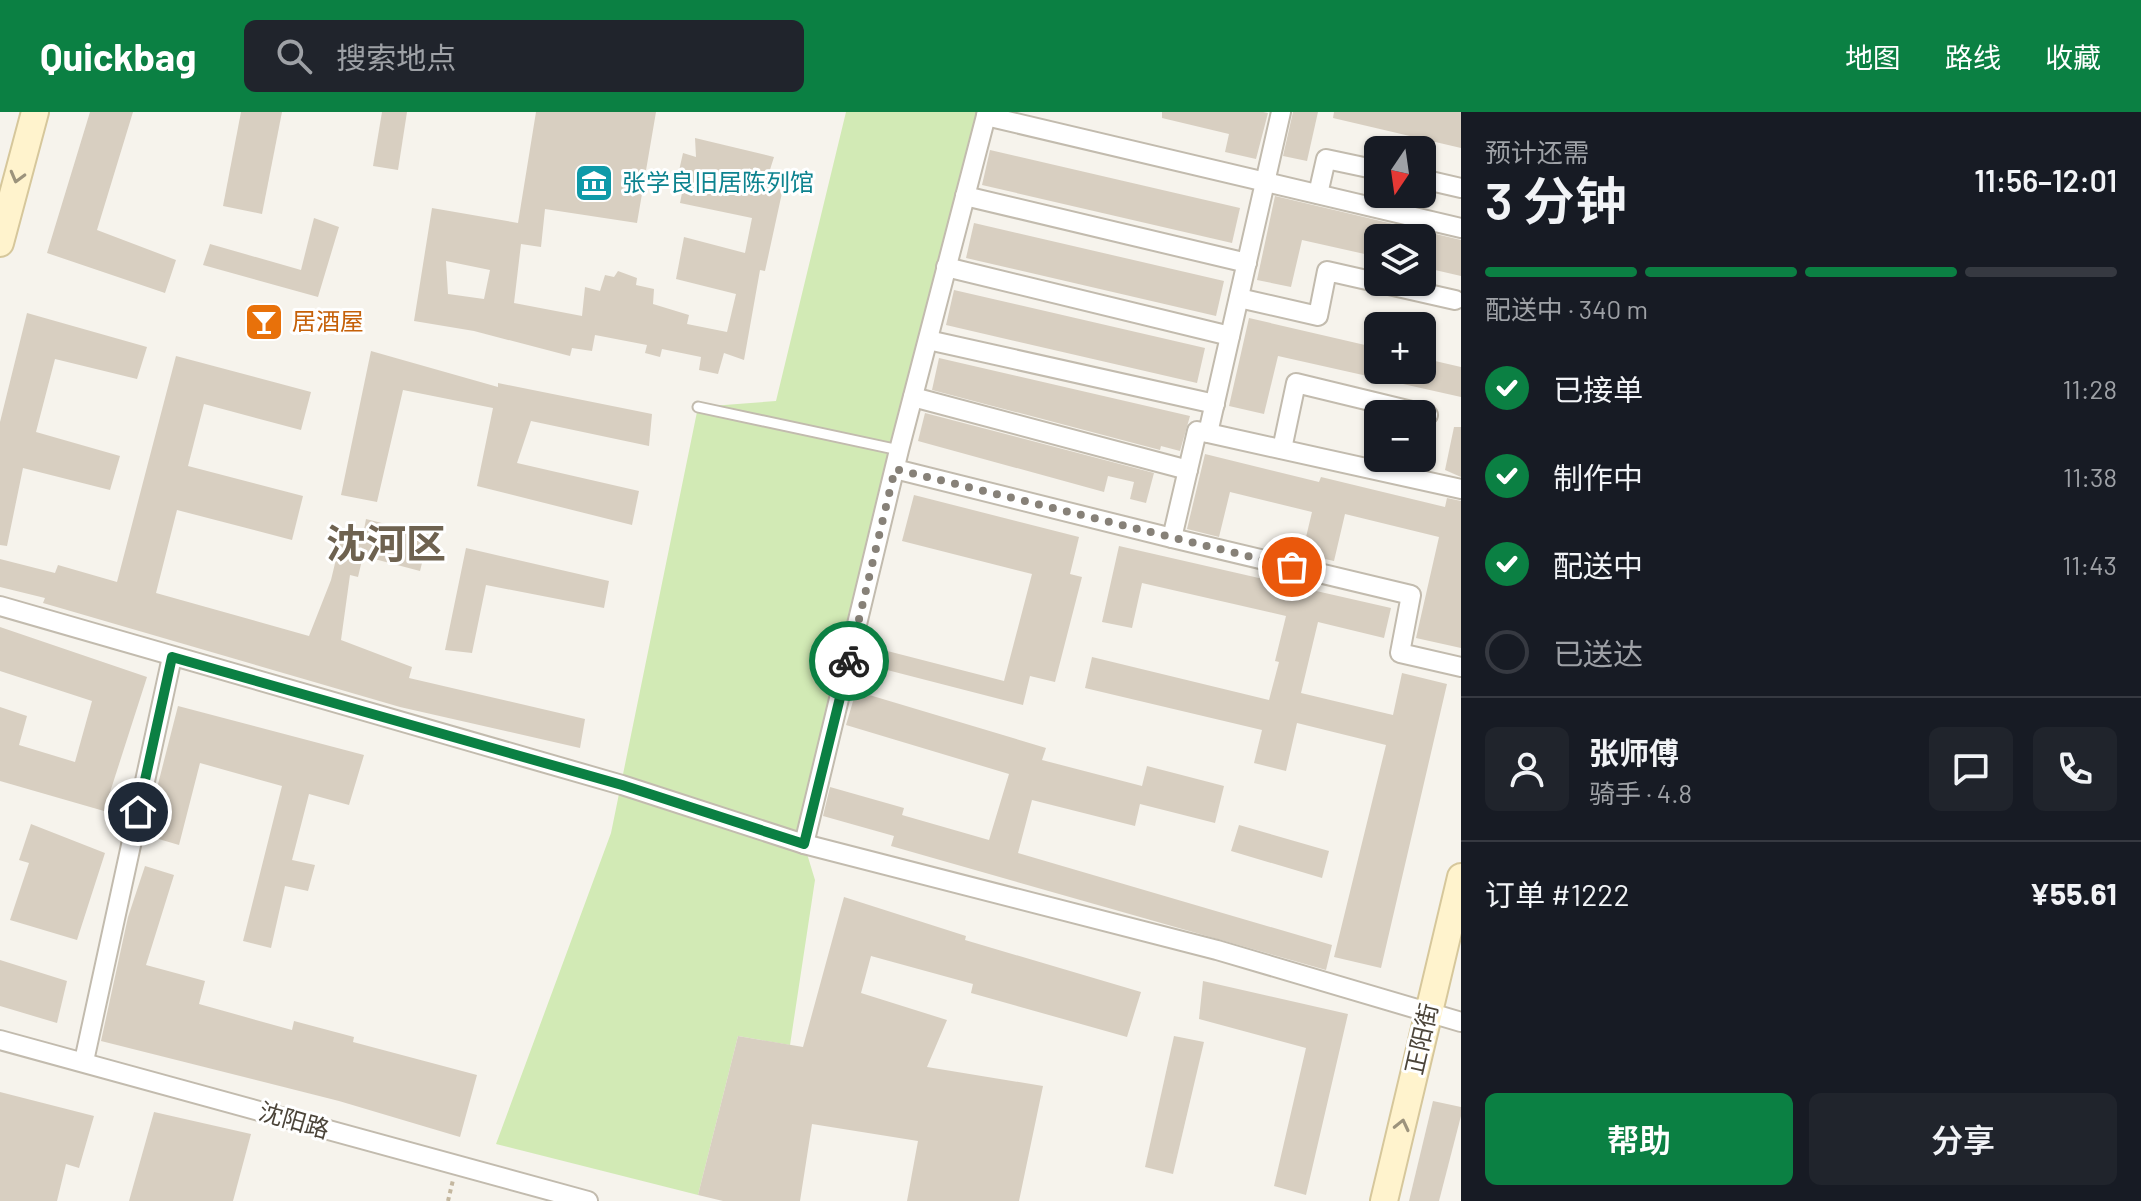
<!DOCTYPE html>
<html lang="zh">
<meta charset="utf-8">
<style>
body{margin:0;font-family:Barlow,"Noto Sans SC",sans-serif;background:#20242c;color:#f1f3f6;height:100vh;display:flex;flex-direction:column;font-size:30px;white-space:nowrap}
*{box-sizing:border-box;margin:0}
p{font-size:26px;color:#9ea1a6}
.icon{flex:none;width:44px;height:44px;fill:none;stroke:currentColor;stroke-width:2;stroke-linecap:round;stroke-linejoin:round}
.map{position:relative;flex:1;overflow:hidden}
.sheet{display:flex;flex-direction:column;background:#171b24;width:680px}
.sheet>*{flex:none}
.needle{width:52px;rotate:193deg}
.tools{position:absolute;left:1364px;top:24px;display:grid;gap:16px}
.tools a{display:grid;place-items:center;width:72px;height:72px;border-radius:12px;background:#171b24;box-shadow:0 2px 6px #0004;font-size:40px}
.pin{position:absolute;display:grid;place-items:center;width:68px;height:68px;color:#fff;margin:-34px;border:4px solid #fff;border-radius:50%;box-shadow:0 2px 8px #0007}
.courier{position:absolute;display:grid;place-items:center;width:80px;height:80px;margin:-40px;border:6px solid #0b8043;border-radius:50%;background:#fff;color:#222;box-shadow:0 2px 10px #0007}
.summary em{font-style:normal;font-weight:600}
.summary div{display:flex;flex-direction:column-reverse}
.summary{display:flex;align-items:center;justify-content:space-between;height:136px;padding:0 24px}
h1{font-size:52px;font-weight:600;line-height:60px}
.bar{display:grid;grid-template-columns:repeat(4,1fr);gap:12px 8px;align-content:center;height:96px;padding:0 24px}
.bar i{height:10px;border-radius:6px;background:#363941}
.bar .on{background:#0b8043}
.bar p{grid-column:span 4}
.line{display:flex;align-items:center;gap:20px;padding:0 24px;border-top:2px solid #363941}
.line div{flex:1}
.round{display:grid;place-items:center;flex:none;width:84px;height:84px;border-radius:12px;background:#20242c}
ol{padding:0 24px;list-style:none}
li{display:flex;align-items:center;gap:24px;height:88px}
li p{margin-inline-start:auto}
li .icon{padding:8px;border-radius:50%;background:#0b8043;color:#fff;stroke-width:4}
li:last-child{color:#9ea1a6}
li i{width:44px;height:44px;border:4px solid #363941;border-radius:50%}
.action{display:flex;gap:16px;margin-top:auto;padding:16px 24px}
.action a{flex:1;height:92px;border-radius:12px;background:#0b8043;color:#fff;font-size:32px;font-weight:600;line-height:92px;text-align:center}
.action a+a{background:#20242c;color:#f1f3f6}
header{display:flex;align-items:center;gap:48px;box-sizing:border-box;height:112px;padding:0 40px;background:#0b8043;color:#fff}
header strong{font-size:38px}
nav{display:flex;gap:44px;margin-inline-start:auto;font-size:28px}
.search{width:560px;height:72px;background:#20242c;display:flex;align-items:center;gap:20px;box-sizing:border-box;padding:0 28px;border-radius:12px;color:#9ea1a6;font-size:30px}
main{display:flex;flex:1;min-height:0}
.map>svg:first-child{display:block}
</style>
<header>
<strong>Quickbag</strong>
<div class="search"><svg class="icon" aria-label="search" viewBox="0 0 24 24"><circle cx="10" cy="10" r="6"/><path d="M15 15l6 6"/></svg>搜索地点</div>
<nav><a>地图</a><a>路线</a><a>收藏</a></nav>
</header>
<main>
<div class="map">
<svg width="1461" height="1089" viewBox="0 0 1461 1089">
<rect width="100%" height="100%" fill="#f6f3ec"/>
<polygon fill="#d2eab5" points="846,0 987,0 804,732 815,768 790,933 738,924 698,1083 496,1032 611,721 698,295 776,289"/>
<g fill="#d8cfc1" fill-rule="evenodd">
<polygon points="90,0 133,0 97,118 176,148 165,181 47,141"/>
<polygon points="241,0 282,0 262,102 223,94"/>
<polygon points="382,0 407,0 398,58 373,54"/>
<path d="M536 0H656L637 111 545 97 541 135 521 132 514 191 582 204 585 175 600 179 605 163 614 165 618 159 637 166 636 173 654 177 653 192 689 203 687 212 727 220 736 182 676 167 684 125 745 141 752 106 680 91 682 81H674L683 41 696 45 695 26 774 45 768 64 785 67 765 159 760 158 744 248 724 241 718 262 699 258 701 245 662 237 660 245 645 241 647 233 595 223 592 239 572 236 570 244 474 219 414 209 432 96 518 111ZM446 149 490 158 484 187 448 182Z"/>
<polygon points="1162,0 1263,0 1268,1 1256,47 1225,40 1229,22 1162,6"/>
<polygon points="1293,0 1318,0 1307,49 1283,44"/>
<polygon points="1334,0 1461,0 1461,36 1333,6"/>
<polygon points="990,38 1240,96 1232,131 982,73"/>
<polygon points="1275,84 1461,128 1461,164 1422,155 1422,126 1378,126 1378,145 1302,128 1291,175 1257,168"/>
<polygon points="314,106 339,115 318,185 203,153 210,132 301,158"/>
<polygon points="974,111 1224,169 1216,204 966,146"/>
<polygon points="954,178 1205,236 1197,271 946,213"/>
<polygon points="27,201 147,235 137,267 55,247 36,320 120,344 110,378 23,356 7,434 0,433 0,310"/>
<polygon points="1249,206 1378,236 1378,258 1422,258 1422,246 1461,255 1461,285 1278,244 1264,302 1229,294"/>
<polygon points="371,239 498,275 498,271 652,302 649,334 531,309 517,351 639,379 632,413 477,374 493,296 403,278 377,390 341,383"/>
<polygon points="176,244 311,280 301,318 204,292 188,354 303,384 292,428 177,398 156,481 309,524 331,468 343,418 363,423 366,407 429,423 420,459 363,444 358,465 350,463 341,528 412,555 409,566 585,607 580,636 400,595 43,491 45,486 0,475 0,447 55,461 58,453 117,470"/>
<polygon points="939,246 1190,304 1180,339 1161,334 1160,338 932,278"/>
<polygon points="925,301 1154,361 1146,391 1130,387 1134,370 1108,364 1104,380 918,329"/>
<polygon points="1454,315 1461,315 1461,365 1445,358"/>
<polygon points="1205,342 1319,370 1321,365 1445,395 1447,386 1461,389 1461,536 1416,526 1439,425 1345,402 1334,449 1302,442 1312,400 1230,380 1219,425 1187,417"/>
<polygon points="914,383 1079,425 1070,462 1082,465 1055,570 1030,564 1023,593 860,551 864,533 1004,569 1032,462 902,429"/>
<polygon points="1119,434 1391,496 1384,526 1318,510 1301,581 1393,603 1402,561 1447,572 1381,856 1334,845 1386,633 1297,611 1286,659 1254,651 1262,618 1085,576 1092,545 1269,588 1279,550 1275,549 1286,504 1142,471 1132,516 1102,510"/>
<polygon points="466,436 609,469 604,496 486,473 472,541 445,538"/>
<polygon points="0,515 147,565 104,699 0,669 0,595 27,604 19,633 75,650 92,589 0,559"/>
<polygon points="856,579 1046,636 1042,648 1142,674 1147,654 1224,674 1215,711 1140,692 1135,714 1032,688 1018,741 1332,833 1326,858 891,734 894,724 823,704 830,675 904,696 902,703 989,728 1009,662 846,613"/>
<polygon points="178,594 364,643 349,693 309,682 292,748 315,753 308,779 285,774 271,836 243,829 282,674 200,651 179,733 145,723"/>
<polygon points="31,712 105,741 77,828 10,808 29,751 19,748"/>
<polygon points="1239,713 1329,739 1322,766 1231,739"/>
<polygon points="145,754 174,763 146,853 205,869 199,892 292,918 294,909 354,925 353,930 477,963 460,1025 339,989 101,929 128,805"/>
<polygon points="844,785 966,824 965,828 1141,880 1127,925 971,881 973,872 871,844 861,881 947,908 927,955 1043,974 1019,1089 907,1089 918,1029 812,1012 800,1089 723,1089 698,1083 738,924 803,935"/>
<polygon points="0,848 67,869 57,911 0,894"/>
<polygon points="1203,869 1348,902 1306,1083 1274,1074 1306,936 1199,907"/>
<polygon points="1174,924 1204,930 1173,1062 1145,1055"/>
<polygon points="0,980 94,1004 79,1056 66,1052 57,1089 0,1089"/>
<polygon points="1433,989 1461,995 1461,1004 1439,1089 1409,1089"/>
<polygon points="154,1000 251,1022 233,1089 129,1089"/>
</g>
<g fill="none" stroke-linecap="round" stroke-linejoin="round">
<defs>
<polyline id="lane" points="698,295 899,338"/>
<g id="street">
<polyline points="1281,0 1208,321 1461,377"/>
<polyline points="986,4 1461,116"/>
<polyline points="1422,67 1461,76"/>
<polyline points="1318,82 1326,47 1378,58"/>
<polyline points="965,84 1247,151"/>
<polyline points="946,155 1230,224"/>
<polyline points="1239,186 1318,204 1327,159 1455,188"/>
<polyline points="928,228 1215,292"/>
<polyline points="913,285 1188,358"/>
<polyline points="1282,337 1296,271 1428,303"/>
<polyline points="895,357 1172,426 1197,319 1208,321"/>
<polyline points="1172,426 1411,483 1400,541 1461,555"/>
<polyline points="0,494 622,673 804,732 1217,838 1461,910"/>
<polyline points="804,732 899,338 987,0"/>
<polyline points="0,928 588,1089"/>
<polyline points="84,949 172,545"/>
</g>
<g id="secondary">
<polyline points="0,131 35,0"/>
<polyline points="1384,1089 1461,765"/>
</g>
</defs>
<use href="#lane" stroke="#c2bbae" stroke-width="13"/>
<use href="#street" stroke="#c2bbae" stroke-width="22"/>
<use href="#secondary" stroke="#d6c79b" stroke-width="30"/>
<polyline stroke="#c4b79f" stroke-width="4" stroke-dasharray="4 4" stroke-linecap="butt" points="448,1089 453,1068"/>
<use href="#lane" stroke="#fff" stroke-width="9"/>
<use href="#street" stroke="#fff" stroke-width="18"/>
<use href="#secondary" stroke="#fff3cd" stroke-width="26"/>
</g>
<defs><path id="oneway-chevron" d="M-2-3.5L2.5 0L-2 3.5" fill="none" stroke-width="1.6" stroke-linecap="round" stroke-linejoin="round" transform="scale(2)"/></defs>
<g stroke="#9c937c">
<use href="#oneway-chevron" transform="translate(17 65) rotate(105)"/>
<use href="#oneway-chevron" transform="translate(1402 1013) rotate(-77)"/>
</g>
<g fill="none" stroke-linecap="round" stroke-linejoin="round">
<polyline stroke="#878178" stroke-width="8" stroke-dasharray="0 14.4" points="849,549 895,357 1292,455"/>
<polyline stroke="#0b8043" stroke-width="10" points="138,700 172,545 622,673 804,732 849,549"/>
</g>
<defs>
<symbol id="museum-square" viewBox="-11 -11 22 22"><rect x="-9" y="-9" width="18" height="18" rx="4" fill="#0f9aa8" stroke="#fff"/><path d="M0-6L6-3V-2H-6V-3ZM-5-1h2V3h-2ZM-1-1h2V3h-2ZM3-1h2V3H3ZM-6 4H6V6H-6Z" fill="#fff"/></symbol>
<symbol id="bar-square" viewBox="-11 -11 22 22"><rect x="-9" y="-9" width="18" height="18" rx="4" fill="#e8710a" stroke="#fff"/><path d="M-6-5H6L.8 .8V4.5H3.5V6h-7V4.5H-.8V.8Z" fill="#fff"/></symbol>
</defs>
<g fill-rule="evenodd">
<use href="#museum-square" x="572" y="49" width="44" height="44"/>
<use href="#bar-square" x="242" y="188" width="44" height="44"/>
</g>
<g text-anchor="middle" stroke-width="6" stroke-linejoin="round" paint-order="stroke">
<g font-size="24" fill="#0d838f" stroke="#fff" text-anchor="start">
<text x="622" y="79">张学良旧居陈列馆</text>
</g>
<g font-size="24" fill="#c56008" stroke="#fff" text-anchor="start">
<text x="292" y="218">居酒屋</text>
</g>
<g font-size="24" fill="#4b4439" stroke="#fff">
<text transform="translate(1422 927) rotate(-77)" y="8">正阳街</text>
<text transform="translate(294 1009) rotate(16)" y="8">沈阳路</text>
</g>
<g font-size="40" font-weight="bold" fill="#6e6250" stroke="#fff">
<text x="386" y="446">沈河区</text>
</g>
</g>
</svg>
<div class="tools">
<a><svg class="needle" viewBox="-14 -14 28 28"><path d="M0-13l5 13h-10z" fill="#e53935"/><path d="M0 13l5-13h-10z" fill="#9ea1a6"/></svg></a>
<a><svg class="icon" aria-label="layers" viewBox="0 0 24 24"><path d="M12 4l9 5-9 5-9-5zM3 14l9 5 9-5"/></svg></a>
<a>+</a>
<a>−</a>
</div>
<div class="pin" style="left:1292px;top:455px;background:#ea580c"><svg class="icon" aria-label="bag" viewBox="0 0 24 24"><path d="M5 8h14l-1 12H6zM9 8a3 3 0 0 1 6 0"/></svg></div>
<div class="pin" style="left:138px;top:700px;background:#1f2937"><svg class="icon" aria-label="home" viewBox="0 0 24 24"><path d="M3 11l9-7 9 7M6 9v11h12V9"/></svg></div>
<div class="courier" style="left:849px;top:549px"><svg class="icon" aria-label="bike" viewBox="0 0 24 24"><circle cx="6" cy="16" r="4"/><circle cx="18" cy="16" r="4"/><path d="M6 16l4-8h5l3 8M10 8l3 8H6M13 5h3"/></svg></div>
</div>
<section class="sheet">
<div class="summary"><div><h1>3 分钟</h1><p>预计还需</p></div><em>11:56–12:01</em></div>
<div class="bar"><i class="on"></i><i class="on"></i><i class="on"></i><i></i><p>配送中 · 340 m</p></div>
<ol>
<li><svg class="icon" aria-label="check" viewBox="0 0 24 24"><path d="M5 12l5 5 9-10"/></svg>已接单<p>11:28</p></li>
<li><svg class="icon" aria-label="check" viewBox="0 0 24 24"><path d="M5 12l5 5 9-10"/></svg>制作中<p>11:38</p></li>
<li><svg class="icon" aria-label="check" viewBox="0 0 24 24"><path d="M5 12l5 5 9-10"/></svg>配送中<p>11:43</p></li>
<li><i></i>已送达</li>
</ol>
<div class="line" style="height:144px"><a class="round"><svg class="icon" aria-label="person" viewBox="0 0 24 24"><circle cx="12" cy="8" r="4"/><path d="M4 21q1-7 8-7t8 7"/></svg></a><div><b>张师傅</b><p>骑手 · 4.8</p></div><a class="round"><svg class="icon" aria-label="chat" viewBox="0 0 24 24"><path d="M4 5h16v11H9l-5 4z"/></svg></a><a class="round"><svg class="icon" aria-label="phone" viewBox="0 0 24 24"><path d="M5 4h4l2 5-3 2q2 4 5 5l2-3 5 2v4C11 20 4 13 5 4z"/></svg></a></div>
<div class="line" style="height:104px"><div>订单 #1222</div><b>¥55.61</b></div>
<div class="action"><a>帮助</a><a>分享</a></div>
</section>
</main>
